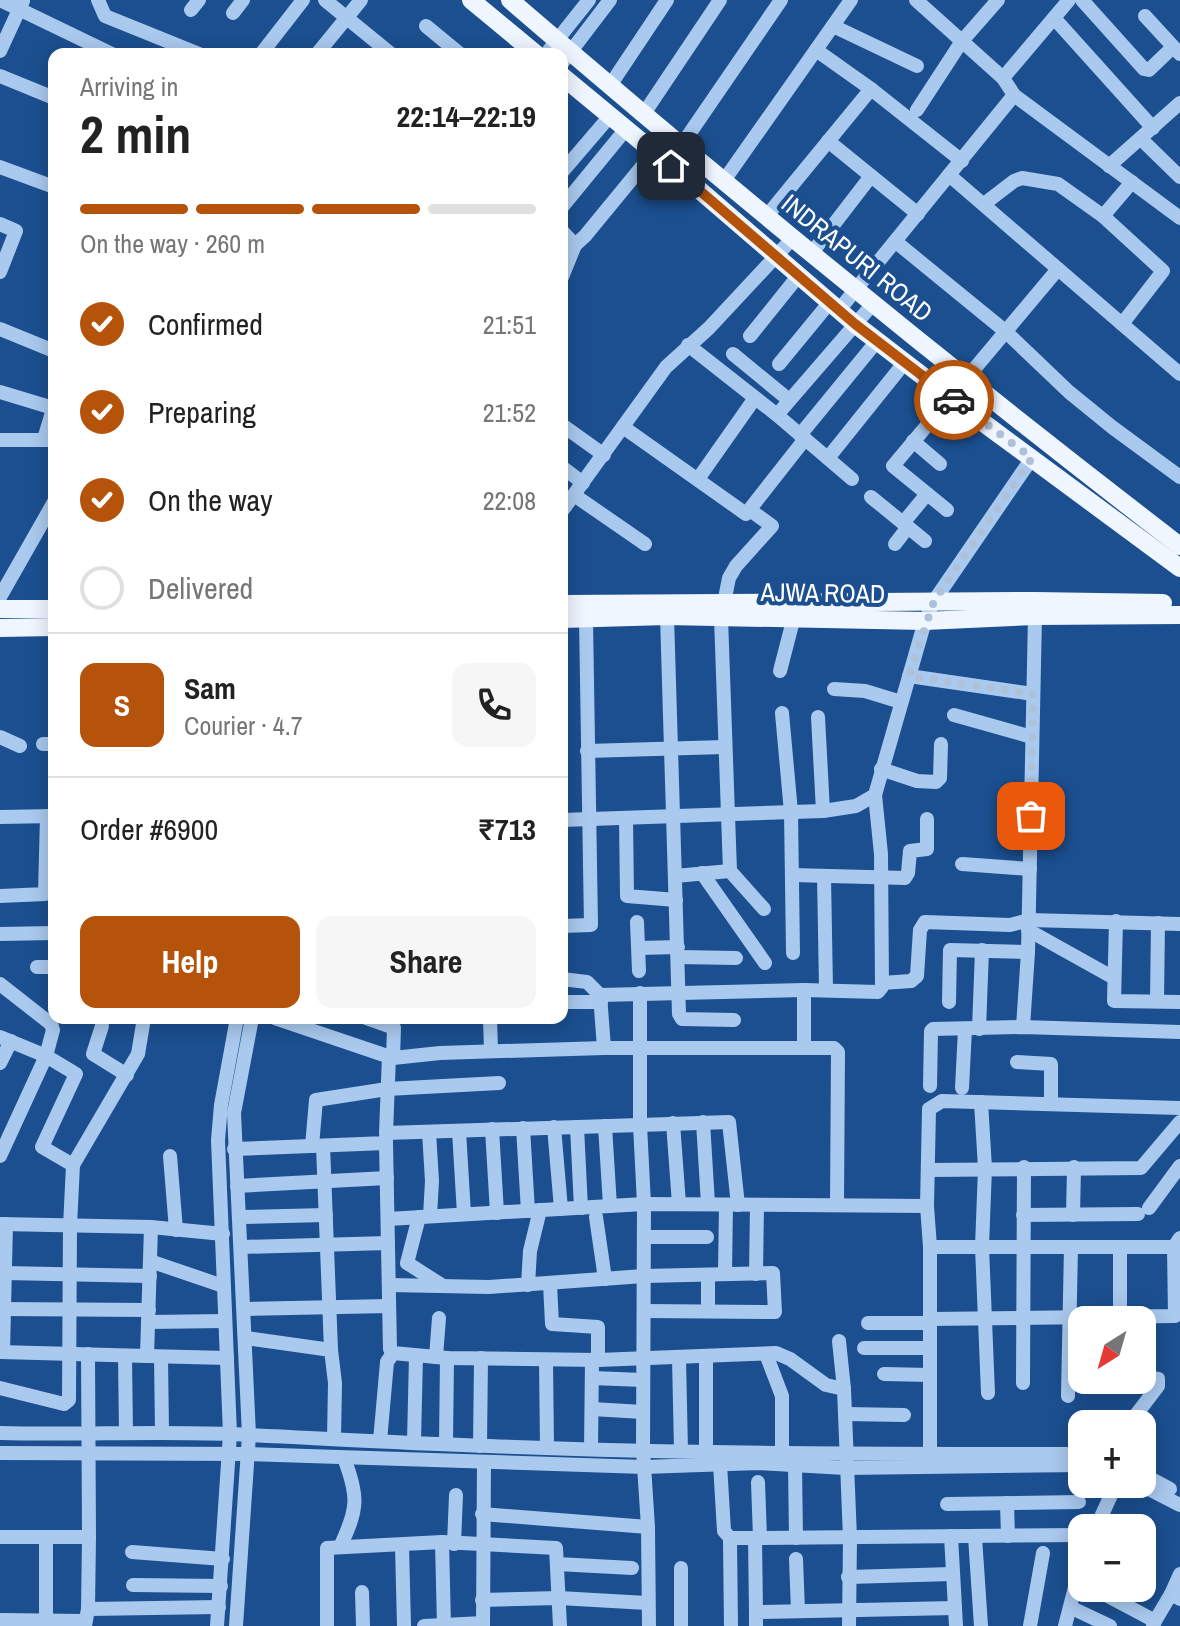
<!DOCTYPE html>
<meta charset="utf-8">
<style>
body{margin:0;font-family:"Archivo Narrow",sans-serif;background:#f6f6f6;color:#222;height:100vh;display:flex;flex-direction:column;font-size:30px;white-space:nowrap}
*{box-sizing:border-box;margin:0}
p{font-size:26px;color:#767676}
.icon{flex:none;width:44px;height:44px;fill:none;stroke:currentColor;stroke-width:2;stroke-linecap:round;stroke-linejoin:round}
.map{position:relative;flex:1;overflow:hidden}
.sheet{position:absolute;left:48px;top:48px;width:520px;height:976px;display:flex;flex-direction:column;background:#fff;border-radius:16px;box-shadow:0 4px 20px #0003}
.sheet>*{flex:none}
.needle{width:52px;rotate:217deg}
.fabs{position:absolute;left:1068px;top:1306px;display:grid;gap:16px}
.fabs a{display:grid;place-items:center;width:88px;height:88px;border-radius:16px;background:#fff;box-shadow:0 4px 20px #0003;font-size:40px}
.pin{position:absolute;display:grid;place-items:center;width:68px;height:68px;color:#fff;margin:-34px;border-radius:16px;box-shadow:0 4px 12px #0006}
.courier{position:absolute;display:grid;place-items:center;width:80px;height:80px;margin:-40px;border:6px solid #b45309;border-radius:50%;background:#fff;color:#222;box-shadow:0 2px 10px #0007}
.overview em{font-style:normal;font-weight:800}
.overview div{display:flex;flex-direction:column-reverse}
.overview{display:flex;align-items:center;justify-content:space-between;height:136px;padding:0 32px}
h1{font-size:52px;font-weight:800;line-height:60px}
.bar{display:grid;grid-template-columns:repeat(4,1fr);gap:12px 8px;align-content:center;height:96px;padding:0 32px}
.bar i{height:10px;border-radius:6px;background:#e0e0e0}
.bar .selected{background:#b45309}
.bar p{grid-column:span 4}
.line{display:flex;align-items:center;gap:20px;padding:0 32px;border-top:2px solid #e0e0e0}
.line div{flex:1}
.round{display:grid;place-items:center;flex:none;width:84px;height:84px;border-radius:16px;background:#f6f6f6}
ol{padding:0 32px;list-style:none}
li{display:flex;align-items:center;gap:24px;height:88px}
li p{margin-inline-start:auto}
li .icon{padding:8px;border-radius:50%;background:#b45309;color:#fff;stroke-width:4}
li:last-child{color:#767676}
li i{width:44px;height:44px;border:4px solid #e0e0e0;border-radius:50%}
.button{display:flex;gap:16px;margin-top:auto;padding:16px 32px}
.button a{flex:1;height:92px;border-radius:16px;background:#b45309;color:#fff;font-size:32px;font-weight:800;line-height:92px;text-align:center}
.button a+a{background:#f6f6f6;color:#222}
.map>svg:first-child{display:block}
</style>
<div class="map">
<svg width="1180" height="1626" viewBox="0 0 1180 1626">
<rect width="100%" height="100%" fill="#1b4f8f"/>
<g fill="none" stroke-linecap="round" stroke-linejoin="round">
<g stroke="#a9c9ee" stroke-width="14">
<polyline points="0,0 112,54"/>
<polyline points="98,0 105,16 199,54"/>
<polyline points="325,0 391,54"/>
<polyline points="916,0 1003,78 1014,95 1180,218"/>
<polyline points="1082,0 1144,69 1149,70 1173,47"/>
<polyline points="191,10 199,0"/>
<polyline points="233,13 243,0"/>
<polyline points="1145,16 1180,54"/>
<polyline points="1054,18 1153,128"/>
<polyline points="426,26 460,54"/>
<polyline points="833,26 917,66"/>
<polyline points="816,50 871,89 962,161"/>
<polyline points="0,51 23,1"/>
<polyline points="261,54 303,0"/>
<polyline points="317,54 361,0"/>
<polyline points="546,54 589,0"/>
<polyline points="562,63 610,0"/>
<polyline points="0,76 54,98"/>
<polyline points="1003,78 1069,0"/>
<polyline points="609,87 667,0"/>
<polyline points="917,110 962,41 998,0"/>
<polyline points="643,115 720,0"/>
<polyline points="1141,139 1180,177"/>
<polyline points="828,141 918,214"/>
<polyline points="681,146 781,0"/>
<polyline points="1109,166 1180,103"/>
<polyline points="0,167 54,187"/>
<polyline points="562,172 610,116"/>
<polyline points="949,175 1180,374"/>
<polyline points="723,182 851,0"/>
<polyline points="984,204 1014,181 1022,178 1058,184 1103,216 1163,271 1122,324"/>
<polyline points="562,207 626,129"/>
<polyline points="1103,216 1132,182"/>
<polyline points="766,217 871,89"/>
<polyline points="0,224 16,231 0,272"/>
<polyline points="562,231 575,245 562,277"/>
<polyline points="896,242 1005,331 1069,392 1112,427 1180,477"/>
<polyline points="575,245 585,236 654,152"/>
<polyline points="811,254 871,176"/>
<polyline points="839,310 1014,95"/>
<polyline points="0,329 54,351"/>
<polyline points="750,336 799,275"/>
<polyline points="688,345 777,415 852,479"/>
<polyline points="733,354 789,400"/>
<polyline points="779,364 830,302"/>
<polyline points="0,392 53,408"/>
<polyline points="777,415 872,305"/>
<polyline points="562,425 604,455"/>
<polyline points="623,427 746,514 805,439"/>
<polyline points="800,435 877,341"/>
<polyline points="44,439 54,406"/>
<polyline points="0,440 54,440"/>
<polyline points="913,441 940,464"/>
<polyline points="828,458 905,362"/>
<polyline points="562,467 583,483"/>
<polyline points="698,479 755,398"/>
<polyline points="574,495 645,544"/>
<polyline points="871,497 903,523"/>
<polyline points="750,510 772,526 736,566 729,578 721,618 730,871 764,909"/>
<polyline points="947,510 893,466 1058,269"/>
<polyline points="562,511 666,367 709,328 792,239"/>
<polyline points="925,541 903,523 927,494"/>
<polyline points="895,544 908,527"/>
<polyline points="0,597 54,502"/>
<polyline points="667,616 679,1014 682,1019 734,1020"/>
<polyline points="780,671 796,609"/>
<polyline points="909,676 1033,694"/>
<polyline points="834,689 865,691 901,702"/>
<polyline points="782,713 791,812 793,953"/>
<polyline points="954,715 1032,737"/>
<polyline points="818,717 823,811"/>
<polyline points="0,737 20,746"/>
<polyline points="43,744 54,744"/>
<polyline points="587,751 724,747"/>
<polyline points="881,769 917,781 936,782 940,778 941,744"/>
<polyline points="0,817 54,816"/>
<polyline points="626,819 627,896 676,900"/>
<polyline points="562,820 823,811 856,806 875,795 925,621 934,601 1032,458"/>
<polyline points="962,864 1030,869"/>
<polyline points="702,873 765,963"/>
<polyline points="792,875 905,878 908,873 910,851 927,849 927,819"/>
<polyline points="675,876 730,871"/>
<polyline points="824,876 826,989"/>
<polyline points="0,896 45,894 47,816"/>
<polyline points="1116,921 1114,1001 1180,1002"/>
<polyline points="637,922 639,971"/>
<polyline points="562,926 591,925 586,619"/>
<polyline points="1028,930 1114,978"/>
<polyline points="0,934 54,933"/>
<polyline points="639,948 678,947"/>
<polyline points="678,957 736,958"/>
<polyline points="37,967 54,967"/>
<polyline points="562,979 587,982 600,995 804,990 878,992 882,987 881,854 875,795"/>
<polyline points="882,983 911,981 917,976 920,930 925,922 1010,925 1029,920 1180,924"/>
<polyline points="0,984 51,1024 53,1030 46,1056 76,1074 42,1147 73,1165"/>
<polyline points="640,993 640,1125 729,1122 738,1205"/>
<polyline points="1157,1001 1158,923"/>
<polyline points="562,1002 601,1002"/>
<polyline points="949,1002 950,950 1028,952"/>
<polyline points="275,1018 393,1058 394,1028 366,1018"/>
<polyline points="490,1018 491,1051"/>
<polyline points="102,1026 93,1054 127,1075"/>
<polyline points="1023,1027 1028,952 1035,616"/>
<polyline points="979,1029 982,950"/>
<polyline points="0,1037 46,1056 0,1156"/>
<polyline points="604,1048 834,1048 838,1052 837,1205"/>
<polyline points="804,1048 804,990"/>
<polyline points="389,1056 386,1133 640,1125 644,1204 643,1450 648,1527 649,1626"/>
<polyline points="393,1058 440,1053 604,1048 600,995"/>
<polyline points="1017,1062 1051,1064 1051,1104"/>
<polyline points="0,1063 11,1041"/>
<polyline points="930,1086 931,1031 933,1029 1023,1027 1180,1032"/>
<polyline points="962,1088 965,1029"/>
<polyline points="981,1102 985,1168 982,1247 988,1393"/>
<polyline points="703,1122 708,1204"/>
<polyline points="673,1123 679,1204"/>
<polyline points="605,1126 610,1206"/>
<polyline points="554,1127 561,1209"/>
<polyline points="577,1127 581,1208"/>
<polyline points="523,1128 528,1211"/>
<polyline points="492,1129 497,1213"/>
<polyline points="459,1131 464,1214"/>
<polyline points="429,1132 432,1181 430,1216"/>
<polyline points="386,1143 390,1349 393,1353 447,1358 598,1360 776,1353 790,1359 826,1385 844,1389 850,1538 849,1626"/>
<polyline points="312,1146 316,1100 387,1089 499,1083"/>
<polyline points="323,1146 331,1350"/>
<polyline points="234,1149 386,1143 386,1137"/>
<polyline points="170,1156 176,1230"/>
<polyline points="928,1170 1141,1168 1180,1122"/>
<polyline points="237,1186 387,1178"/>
<polyline points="1149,1208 1180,1166"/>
<polyline points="1023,1215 1138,1214"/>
<polyline points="1073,1215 1074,1167"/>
<polyline points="240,1217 326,1215"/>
<polyline points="419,1217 407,1263 443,1286"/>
<polyline points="596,1217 605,1279"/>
<polyline points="388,1219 644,1204 927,1206"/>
<polyline points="0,1224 151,1227 223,1234"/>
<polyline points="644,1237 707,1237"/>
<polyline points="242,1247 388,1243"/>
<polyline points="930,1247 1174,1247"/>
<polyline points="1120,1247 1120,1317"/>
<polyline points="150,1261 223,1286"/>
<polyline points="5,1273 150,1276"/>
<polyline points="725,1274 726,1205"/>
<polyline points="756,1274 757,1205"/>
<polyline points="708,1275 708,1311"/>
<polyline points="550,1284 552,1324 598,1327 598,1360"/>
<polyline points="389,1285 489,1287 644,1276 773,1273 775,1312 644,1311"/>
<polyline points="528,1285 530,1251 540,1210"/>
<polyline points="0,1309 149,1310"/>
<polyline points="245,1309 389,1306"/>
<polyline points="929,1319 1175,1316 1174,1247 1180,1238"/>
<polyline points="148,1322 225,1321"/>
<polyline points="868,1323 929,1323"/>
<polyline points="246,1338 331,1350 335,1383 334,1439"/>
<polyline points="839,1341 844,1389"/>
<polyline points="864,1348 929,1348"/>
<polyline points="0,1352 147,1356 151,1227"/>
<polyline points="3,1352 6,1224"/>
<polyline points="766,1354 782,1396 782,1452"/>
<polyline points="125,1356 126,1433"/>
<polyline points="147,1356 227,1358"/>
<polyline points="161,1357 162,1433"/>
<polyline points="436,1357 439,1318"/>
<polyline points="679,1358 681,1451"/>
<polyline points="546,1360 547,1448"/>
<polyline points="884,1374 929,1375"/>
<polyline points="592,1378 643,1380"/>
<polyline points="1023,1383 1024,1167"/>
<polyline points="0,1388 64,1404 69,1400 70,1226 73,1165 138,1054 144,1018"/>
<polyline points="1068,1396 1071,1247"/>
<polyline points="592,1409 643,1412"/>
<polyline points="845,1414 904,1415"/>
<polyline points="1129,1424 1158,1386 1158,1379 1142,1376"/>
<path d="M0 1433C77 1435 153 1431 230 1434 316 1438 403 1443 489 1446 687 1454 885 1454 1082 1454"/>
<polyline points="380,1441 387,1362 393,1353"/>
<polyline points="414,1442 416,1356"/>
<polyline points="446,1444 447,1358"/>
<polyline points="480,1446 481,1358"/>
<polyline points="591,1449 592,1360"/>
<polyline points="706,1451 706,1356"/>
<polyline points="0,1453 248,1454 644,1467 759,1463 845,1468 1082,1465"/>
<polyline points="930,1462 930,1247 927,1206 929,1109 942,1101 1180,1108"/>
<polyline points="720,1464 724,1531 731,1539"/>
<polyline points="795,1465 796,1538"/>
<polyline points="1142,1474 1170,1489"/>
<polyline points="758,1482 760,1538"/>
<polyline points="1139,1484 1180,1505"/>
<polyline points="1007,1503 1008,1536"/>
<polyline points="947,1504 1079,1502"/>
<polyline points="482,1514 648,1527"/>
<polyline points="1096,1528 1116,1484"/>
<polyline points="951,1536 956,1626"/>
<polyline points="0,1537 89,1537"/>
<polyline points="975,1537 981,1626"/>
<polyline points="442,1542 444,1626"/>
<polyline points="454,1544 456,1495"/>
<polyline points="402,1546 404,1626"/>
<path d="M340 1547C358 1509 359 1497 344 1458"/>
<polyline points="132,1552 223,1559"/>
<polyline points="796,1559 798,1611"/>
<polyline points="557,1564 632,1568"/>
<polyline points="681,1568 681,1626"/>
<polyline points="848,1577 952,1574"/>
<polyline points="133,1585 221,1586"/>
<polyline points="1093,1588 1155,1621 1153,1626"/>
<polyline points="362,1592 363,1626"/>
<polyline points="1171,1594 1180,1574"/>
<polyline points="482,1600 559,1598 647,1603"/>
<polyline points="88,1609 219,1607"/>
<polyline points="1074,1609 1110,1626"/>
<polyline points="756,1612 755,1538 1082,1535"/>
<polyline points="0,1620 84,1621"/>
<polyline points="46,1621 46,1537"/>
<polyline points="1155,1621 1171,1594 1180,1599"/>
<polyline points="85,1626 88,1609 89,1537 88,1354"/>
<polyline points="217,1626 230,1434 218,1140 221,1105 237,1018"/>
<polyline points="236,1626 249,1435 234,1113 252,1018"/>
<polyline points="327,1626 327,1548 442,1542 556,1548 560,1626"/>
<polyline points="424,1626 483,1623"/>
<polyline points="483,1626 484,1462"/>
<polyline points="731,1626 730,1541 732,1538 755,1538"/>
<polyline points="756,1626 756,1612 955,1608"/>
<polyline points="1030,1626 1043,1553"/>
<polyline points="1065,1626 1082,1560"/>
</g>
<g stroke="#f0f6ff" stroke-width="18">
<polyline points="471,0 536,54"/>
<path d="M510 0C728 188 951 370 1180 546"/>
<polyline points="562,76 689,181 855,324 985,424 1180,568"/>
<polyline points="562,604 1035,601 1163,603"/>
<polyline points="0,609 54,609"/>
<polyline points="562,619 667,616 925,621 1035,616 1180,615"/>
<polyline points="0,628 54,627"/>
</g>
</g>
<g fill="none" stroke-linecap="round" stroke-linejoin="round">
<polyline stroke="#afc1d8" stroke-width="8" stroke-dasharray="0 14.4" points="954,400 1032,458 934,601 909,676 1033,694 1031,816"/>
<polyline stroke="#b45309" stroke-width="10" points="671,166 855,324 954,400"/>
</g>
<g text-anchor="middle" stroke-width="8" stroke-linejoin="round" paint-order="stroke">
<g font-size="26" fill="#fff" stroke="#1b4f8f">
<text transform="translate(857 258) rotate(39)" y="9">INDRAPURI ROAD</text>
<text transform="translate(823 593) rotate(1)" y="9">AJWA ROAD</text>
</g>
</g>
</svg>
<div class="fabs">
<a><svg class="needle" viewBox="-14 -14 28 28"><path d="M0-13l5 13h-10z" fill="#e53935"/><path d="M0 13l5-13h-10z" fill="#767676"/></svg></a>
<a>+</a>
<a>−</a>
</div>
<div class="pin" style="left:1031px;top:816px;background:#ea580c"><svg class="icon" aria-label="bag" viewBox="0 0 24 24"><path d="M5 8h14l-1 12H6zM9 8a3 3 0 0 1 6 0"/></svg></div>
<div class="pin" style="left:671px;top:166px;background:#1f2937"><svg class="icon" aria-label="home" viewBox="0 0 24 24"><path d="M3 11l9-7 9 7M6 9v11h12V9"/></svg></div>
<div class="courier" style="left:954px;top:400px"><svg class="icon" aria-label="car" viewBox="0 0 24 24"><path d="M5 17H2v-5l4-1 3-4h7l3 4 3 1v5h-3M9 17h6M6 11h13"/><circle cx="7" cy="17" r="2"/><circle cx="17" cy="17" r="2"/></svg></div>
<section class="sheet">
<div class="overview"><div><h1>2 min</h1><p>Arriving in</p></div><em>22:14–22:19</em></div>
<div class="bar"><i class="selected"></i><i class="selected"></i><i class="selected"></i><i></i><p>On the way · 260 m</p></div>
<ol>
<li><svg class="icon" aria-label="check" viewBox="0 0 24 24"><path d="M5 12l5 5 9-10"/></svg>Confirmed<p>21:51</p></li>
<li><svg class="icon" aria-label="check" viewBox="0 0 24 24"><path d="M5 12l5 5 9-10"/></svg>Preparing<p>21:52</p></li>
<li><svg class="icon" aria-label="check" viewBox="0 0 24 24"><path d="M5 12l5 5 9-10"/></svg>On the way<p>22:08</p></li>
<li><i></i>Delivered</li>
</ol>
<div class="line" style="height:144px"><b class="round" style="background:#b45309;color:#fff">S</b><div><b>Sam</b><p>Courier · 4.7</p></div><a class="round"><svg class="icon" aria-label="phone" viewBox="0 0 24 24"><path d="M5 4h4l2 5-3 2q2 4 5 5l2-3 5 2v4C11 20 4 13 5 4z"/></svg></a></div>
<div class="line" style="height:104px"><div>Order #6900</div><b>₹713</b></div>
<div class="button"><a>Help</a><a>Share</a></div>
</section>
</div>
